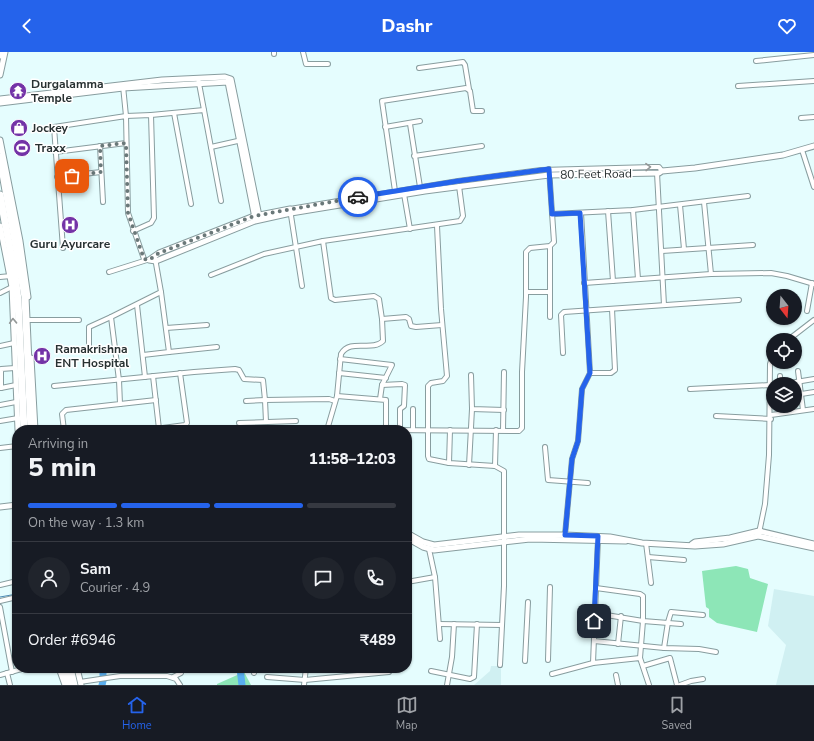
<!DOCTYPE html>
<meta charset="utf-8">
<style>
body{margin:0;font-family:"Nunito Sans",sans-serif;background:#20242c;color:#f1f3f6;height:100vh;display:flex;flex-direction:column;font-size:15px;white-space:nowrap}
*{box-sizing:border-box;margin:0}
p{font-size:13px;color:#9ea1a6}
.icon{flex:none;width:22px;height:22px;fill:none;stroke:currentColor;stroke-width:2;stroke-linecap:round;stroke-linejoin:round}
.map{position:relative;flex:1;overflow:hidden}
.drawer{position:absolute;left:12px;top:373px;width:400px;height:248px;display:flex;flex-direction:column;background:#171b24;border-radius:16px;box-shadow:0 1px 3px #0004}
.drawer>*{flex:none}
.needle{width:26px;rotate:163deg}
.fabs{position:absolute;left:766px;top:237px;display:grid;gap:8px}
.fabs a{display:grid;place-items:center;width:36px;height:36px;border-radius:50%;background:#171b24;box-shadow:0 1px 3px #0004;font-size:20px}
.pin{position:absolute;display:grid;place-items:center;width:34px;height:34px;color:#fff;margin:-17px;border-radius:8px;box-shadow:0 2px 6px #0006}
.courier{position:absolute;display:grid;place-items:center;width:40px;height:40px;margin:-20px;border:3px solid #2563eb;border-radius:50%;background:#fff;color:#222;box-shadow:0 1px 5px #0007}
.summary em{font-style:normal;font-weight:800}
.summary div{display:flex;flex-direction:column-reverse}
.summary{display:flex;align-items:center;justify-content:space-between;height:68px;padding:0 16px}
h1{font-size:26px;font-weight:800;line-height:30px}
.bar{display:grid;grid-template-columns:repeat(4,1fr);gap:6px 4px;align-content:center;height:48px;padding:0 16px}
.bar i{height:5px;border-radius:3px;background:#363941}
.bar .current{background:#2563eb}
.bar p{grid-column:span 4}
.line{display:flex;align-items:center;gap:10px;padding:0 16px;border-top:1px solid #363941}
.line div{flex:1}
.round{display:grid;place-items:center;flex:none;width:42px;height:42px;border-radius:21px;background:#20242c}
header{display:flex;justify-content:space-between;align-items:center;height:52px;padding:0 16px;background:#2563eb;color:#fff;font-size:18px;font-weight:800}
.tab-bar{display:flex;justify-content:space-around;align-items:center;height:56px;border-top:1px solid #363941;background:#171b24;font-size:11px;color:#9ea1a6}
.tab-bar a{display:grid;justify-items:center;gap:2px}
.tab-bar .current{color:#2563eb}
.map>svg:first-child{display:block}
</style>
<header><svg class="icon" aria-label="back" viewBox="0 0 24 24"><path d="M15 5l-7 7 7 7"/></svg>Dashr<svg class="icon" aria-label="heart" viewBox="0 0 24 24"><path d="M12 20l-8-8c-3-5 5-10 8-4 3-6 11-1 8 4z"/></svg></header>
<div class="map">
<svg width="814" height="633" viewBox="0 0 814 633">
<rect width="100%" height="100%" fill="#e5fdfe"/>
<g fill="#d0f0f2">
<polygon points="774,537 814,544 814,633 776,633 786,593 768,574"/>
<polygon points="491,614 501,614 501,633 474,633 490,619"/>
</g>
<g fill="#8de6b7">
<polygon points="736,514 748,517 750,526 768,532 757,580 717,571 709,565 709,557 706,555 702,519"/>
<polygon points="244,620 251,633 217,633 217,632"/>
</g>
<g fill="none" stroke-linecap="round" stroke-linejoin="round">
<polyline stroke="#4a89b6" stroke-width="1" points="0,545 17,542"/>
<g stroke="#59afef" stroke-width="7">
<polyline points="103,616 103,623"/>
<polyline points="240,616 242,633"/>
<polyline points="102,633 103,629"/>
</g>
<defs>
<g id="minor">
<polyline points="274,0 274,2"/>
<polyline points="303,0 306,12 328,12"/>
<polyline points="756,9 814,3"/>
<polyline points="419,16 463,10 465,13 469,37"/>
<polyline points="198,26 204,58"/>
<polyline points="123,34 126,64 151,63 154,166 151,171 133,179"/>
<polyline points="738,34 814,29"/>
<polyline points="174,61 191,152"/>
<polyline points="151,63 204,58 221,149"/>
<polyline points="801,66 814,65"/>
<polyline points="410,72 420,135"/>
<polyline points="385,75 420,69"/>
<polyline points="100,94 103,150"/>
<polyline points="211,95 242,88"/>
<polyline points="802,98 814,135"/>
<polyline points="55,100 126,91"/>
<polyline points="414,104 482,94"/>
<polyline points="657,121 664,253"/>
<polyline points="57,125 101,120"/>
<polyline points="395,139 382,49 466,36 470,39 473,59 482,59"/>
<polyline points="404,142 410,177"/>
<polyline points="704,150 711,222"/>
<polyline points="680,153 684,197"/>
<polyline points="633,158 638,227"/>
<polyline points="608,159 613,229"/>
<polyline points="581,161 590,321 611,321 615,318 612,257"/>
<polyline points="552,162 633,158 748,144"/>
<polyline points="437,174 441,257 447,324 443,329 431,331 428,334 428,404 429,407 449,411 495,414 504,419 504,534 500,613"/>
<polyline points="323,189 460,169 463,164 459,134"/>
<polyline points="63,196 54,75 126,64 128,161 144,207"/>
<polyline points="662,199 753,193"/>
<polyline points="109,220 147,208"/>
<path d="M211 223 264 202 323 189 331 246 335 248 374 244 379 247 382 267 383 289C372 300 350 286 341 302L337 344 327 378"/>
<polyline points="0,225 11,224"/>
<polyline points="584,231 711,222 771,221 787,224 814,232"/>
<polyline points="302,234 290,157 458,129 541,118 653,115 659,115 662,119"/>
<polyline points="526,240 550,240"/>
<polyline points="0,241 12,235"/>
<polyline points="137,253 145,325"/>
<polyline points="807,259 812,231"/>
<polyline points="550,265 550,194"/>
<polyline points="382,267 406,265 409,267 411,274 416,275 442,273"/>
<polyline points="29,268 79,268"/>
<polyline points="166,276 207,273"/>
<polyline points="788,288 814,268"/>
<polyline points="0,294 14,291"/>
<polyline points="89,297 89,275 111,265"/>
<polyline points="169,300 217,295"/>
<polyline points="563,301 561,263 564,260 739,248"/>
<polyline points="143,303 169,300 161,240"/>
<polyline points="340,307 392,313 382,333 380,347"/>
<polyline points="798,319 803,358"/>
<polyline points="339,321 386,326"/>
<polyline points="471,323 472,357 504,358"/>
<polyline points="153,324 159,377"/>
<polyline points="790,331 814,327"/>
<polyline points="780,332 780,324"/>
<polyline points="382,333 402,332 405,333 404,354 400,357 400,378"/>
<polyline points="54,334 194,320 235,317 239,318 244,327 263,328 265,348 329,347 335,349"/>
<polyline points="1,336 1,317 15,316"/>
<polyline points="1,336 16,333"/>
<polyline points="690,337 770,333"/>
<polyline points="795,343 814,340"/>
<polyline points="337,344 386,348 386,378"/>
<polyline points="246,349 265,348 266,370"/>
<polyline points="120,352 156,348"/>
<polyline points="0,353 16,350"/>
<polyline points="413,357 413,378"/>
<polyline points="771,363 814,357"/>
<polyline points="716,364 771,367"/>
<polyline points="0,369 18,366"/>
<polyline points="239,371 296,369"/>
<polyline points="64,378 62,362 66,358 120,352 119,328 111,265 161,240 155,206"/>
<polyline points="148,378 185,373 187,371 180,321"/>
<polyline points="387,378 519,379 522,376 522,320 526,245 526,200 530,196 550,194 554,190 549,117"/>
<polyline points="503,378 504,320"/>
<polyline points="545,395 548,428 588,431"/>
<polyline points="0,396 17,394"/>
<polyline points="449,411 450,378"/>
<polyline points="469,413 472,357"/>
<polyline points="495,414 496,378"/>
<polyline points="759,481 765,452 769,403 770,312 773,303"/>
<polyline points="565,483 572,407 578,389 582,337 590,321"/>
<polyline points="598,486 593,611 640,606 649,633"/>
<polyline points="646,491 651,531"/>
<polyline points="429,497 435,525 440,587"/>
<polyline points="648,505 684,508"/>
<polyline points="407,530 435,525"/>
<polyline points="0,533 17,529"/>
<polyline points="596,536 640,542 643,544 643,569 640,606"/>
<polyline points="0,549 17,545"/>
<polyline points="0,555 12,620"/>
<polyline points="594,561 643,569 681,572"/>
<polyline points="439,572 502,573"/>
<polyline points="594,589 664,596 699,597 716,600"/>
<polyline points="618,592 621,564"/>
<polyline points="664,596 668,570 671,560 703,563"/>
<polyline points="548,608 550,535"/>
<polyline points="525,609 528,550"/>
<polyline points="643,614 670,606 677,633"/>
<polyline points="431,619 470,627 474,625 477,572"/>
<polyline points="7,621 10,633"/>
<polyline points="254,621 255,616"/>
<polyline points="552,622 593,611"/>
<polyline points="0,623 25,616"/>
<polyline points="616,623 618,633"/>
<polyline points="173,625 181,621 182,616"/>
<polyline points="267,625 305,628 389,620"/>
<polyline points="80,630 120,624 167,624 176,627 180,633"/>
<polyline points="304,633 306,616"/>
<polyline points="447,633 452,605 454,572"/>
<polyline points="680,633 691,629 703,627"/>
</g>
<g id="tertiary">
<polyline points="0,23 5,0"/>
<polyline points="0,47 162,28 225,25 231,27 259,164"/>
<polyline points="0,51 123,36 228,30 255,166"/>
<polyline points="0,88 20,189 28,245"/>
<polyline points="290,157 254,164 159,201 149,208 156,209 255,169 291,161 425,139 549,123 659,121 662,119 695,116 783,103 814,94"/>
<polyline points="0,174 12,235 18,378"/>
<polyline points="31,306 35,378"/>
<polyline points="0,455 17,453"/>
<polyline points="407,481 423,490 434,493 519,483 565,483 610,485 642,491 695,494 723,492 758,484 814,496"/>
<polyline points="407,486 423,495 434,498 530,487 626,489"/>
<polyline points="692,492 695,490 730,486 759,479 814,492"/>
<polyline points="59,616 65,633"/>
<polyline points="77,616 81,633"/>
</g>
<g id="primary">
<polyline points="0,3 1,0"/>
<polyline points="0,105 25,245 31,378"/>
<polyline points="0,143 15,224 18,248 24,378"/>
<polyline points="65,616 69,633"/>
<polyline points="70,616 74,633"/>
</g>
</defs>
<use href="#minor" stroke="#889d9f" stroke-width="6"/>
<use href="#tertiary" stroke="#889d9f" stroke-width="7"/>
<use href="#primary" stroke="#889d9f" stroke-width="9"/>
<use href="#minor" stroke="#fff" stroke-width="4"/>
<use href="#tertiary" stroke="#fff" stroke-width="5"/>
<use href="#primary" stroke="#fff" stroke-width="7"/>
</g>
<defs><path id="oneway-chevron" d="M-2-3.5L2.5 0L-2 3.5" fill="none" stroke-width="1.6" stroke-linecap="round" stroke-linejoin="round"/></defs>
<g stroke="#949898">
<use href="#oneway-chevron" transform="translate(648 115) rotate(-1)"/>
<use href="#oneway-chevron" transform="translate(13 269) rotate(-92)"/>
</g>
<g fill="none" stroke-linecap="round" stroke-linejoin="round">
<polyline stroke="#6a7879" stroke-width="4" stroke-dasharray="0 7.2" points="72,124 101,120 100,94 126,91 128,161 144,207 149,208 159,201 254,164 358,145"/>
<polyline stroke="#2563eb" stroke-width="5" points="358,145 458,129 549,117 552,162 580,161 590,321 582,337 578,389 572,407 565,483 598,484 594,569"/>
</g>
<defs>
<symbol id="temple-disc" viewBox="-11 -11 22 22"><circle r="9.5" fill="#7333a7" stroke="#fff"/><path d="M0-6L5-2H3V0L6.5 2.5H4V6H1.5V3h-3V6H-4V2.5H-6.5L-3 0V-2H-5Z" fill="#fff"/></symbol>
<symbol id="shop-disc" viewBox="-11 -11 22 22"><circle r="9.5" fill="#7333a7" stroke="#fff"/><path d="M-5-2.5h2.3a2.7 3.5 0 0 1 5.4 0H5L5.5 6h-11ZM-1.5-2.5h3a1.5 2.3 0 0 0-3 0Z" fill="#fff"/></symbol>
<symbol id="stadium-disc" viewBox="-11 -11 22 22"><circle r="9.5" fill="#7333a7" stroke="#fff"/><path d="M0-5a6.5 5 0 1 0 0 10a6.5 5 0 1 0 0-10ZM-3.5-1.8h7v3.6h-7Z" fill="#fff"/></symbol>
<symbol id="hospital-disc" viewBox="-11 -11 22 22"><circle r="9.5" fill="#7333a7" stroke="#fff"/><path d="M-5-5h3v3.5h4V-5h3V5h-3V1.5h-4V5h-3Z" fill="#fff"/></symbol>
</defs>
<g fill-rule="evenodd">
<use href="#temple-disc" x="8" y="29" width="20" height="20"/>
<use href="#shop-disc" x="9" y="66" width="20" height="20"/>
<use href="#stadium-disc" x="12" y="86" width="20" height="20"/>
<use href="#hospital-disc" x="60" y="163" width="20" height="20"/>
<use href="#hospital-disc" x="32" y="294" width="20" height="20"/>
</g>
<g text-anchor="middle" stroke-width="3" stroke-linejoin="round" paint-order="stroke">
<g font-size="12" font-weight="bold" fill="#283132" stroke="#fff" text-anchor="start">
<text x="31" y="36">Durgalamma<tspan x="31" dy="14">Temple</tspan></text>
<text x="32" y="80">Jockey</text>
<text x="35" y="100">Traxx</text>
<text x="70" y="196" text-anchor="middle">Guru Ayurcare</text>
<text x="55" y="301">Ramakrishna<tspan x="55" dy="14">ENT Hospital</tspan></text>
</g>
<g font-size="12" fill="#283132" stroke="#fff">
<text transform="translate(596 122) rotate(-1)" y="4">80 Feet Road</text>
</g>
</g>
</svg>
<div class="fabs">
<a><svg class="needle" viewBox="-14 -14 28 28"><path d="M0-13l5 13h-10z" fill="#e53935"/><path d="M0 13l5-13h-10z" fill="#9ea1a6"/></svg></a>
<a><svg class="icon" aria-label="locate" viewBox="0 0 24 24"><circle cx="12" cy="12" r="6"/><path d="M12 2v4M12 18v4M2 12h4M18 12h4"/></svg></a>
<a><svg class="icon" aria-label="layers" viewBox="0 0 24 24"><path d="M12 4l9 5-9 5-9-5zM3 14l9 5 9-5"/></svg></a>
</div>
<div class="pin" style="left:72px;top:124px;background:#ea580c"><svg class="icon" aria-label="bag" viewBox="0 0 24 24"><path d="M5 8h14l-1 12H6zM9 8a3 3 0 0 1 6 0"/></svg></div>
<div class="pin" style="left:594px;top:569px;background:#1f2937"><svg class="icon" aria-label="home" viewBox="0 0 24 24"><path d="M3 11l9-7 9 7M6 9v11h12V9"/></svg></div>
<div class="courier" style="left:358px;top:145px"><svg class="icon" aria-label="car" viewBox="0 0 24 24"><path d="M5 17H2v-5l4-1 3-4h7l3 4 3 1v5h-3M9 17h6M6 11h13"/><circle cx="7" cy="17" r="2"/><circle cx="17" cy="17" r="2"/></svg></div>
<section class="drawer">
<div class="summary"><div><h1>5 min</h1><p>Arriving in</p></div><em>11:58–12:03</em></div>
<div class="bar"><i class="current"></i><i class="current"></i><i class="current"></i><i></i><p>On the way · 1.3 km</p></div>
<div class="line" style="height:72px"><a class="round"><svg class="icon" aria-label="person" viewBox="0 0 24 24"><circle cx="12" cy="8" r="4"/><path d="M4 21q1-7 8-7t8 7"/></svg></a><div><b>Sam</b><p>Courier · 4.9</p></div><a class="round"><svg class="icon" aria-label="chat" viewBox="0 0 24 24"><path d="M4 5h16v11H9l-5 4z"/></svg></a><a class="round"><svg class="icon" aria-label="phone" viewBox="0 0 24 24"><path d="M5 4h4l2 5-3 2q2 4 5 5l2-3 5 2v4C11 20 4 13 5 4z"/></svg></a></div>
<div class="line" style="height:52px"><div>Order #6946</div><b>₹489</b></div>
</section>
</div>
<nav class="tab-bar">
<a class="current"><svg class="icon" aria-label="home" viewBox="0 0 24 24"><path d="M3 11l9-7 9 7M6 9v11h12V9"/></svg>Home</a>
<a><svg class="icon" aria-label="map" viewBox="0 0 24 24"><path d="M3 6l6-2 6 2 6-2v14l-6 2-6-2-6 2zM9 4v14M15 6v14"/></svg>Map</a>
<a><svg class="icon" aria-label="saved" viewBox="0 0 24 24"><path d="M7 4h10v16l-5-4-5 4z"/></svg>Saved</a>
</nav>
